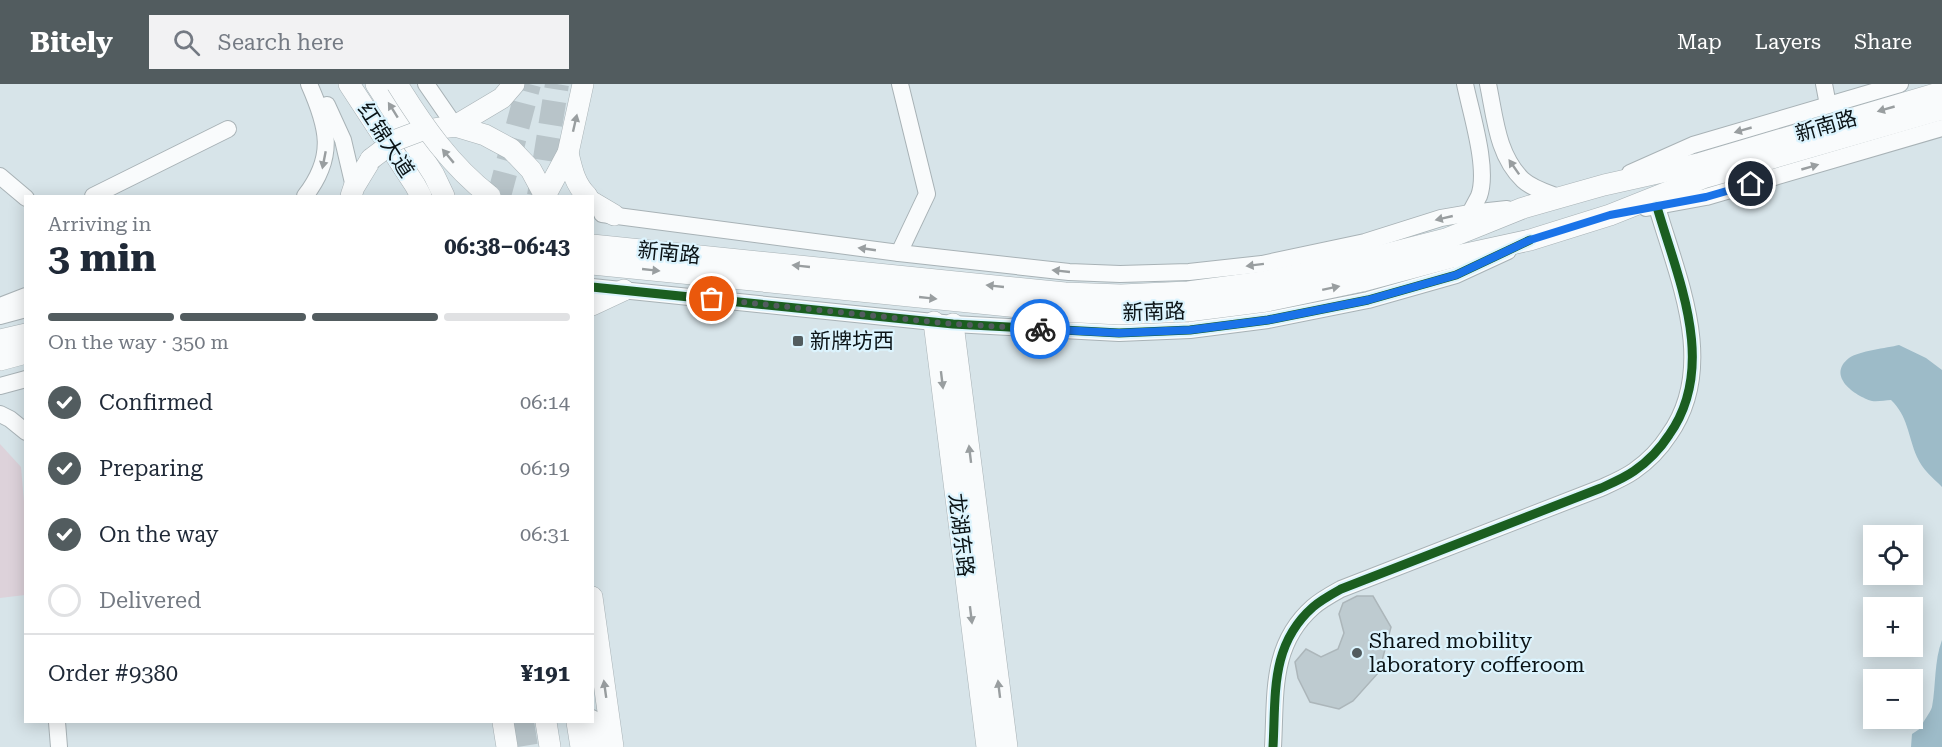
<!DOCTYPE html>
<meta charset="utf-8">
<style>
body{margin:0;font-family:"Roboto Serif","Noto Sans SC",serif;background:#f2f2f3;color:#1f2937;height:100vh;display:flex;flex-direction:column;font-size:22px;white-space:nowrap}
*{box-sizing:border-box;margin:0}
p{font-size:20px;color:#747a83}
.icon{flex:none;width:33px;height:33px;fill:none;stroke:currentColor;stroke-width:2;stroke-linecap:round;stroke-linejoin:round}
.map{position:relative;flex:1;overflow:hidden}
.sheet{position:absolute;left:24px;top:111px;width:570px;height:528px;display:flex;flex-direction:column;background:#fff;border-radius:0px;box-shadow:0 3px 15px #0003}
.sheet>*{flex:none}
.controls{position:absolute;left:1863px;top:441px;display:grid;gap:12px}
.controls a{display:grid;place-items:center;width:60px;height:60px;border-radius:0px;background:#fff;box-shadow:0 3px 15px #0003;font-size:30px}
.pin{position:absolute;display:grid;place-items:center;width:51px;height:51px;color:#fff;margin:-26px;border:3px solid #fff;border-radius:50%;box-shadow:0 2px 6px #0007}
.courier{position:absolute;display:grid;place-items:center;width:60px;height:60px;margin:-30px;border:4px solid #1a73e8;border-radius:50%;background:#fff;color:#222;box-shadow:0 2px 8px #0007}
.summary em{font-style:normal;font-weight:700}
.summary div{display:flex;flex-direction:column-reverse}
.summary{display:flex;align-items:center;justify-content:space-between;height:102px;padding:0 24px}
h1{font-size:39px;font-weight:700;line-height:45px}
.bar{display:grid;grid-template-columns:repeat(4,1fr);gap:9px 6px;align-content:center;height:72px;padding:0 24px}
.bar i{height:8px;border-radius:4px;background:#e0e1e3}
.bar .current{background:#525c5f}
.bar p{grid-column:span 4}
.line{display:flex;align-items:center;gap:15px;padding:0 24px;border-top:2px solid #e0e1e3}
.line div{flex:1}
ol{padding:0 24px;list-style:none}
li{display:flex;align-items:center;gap:18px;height:66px}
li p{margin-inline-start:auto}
li .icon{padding:6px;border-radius:50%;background:#525c5f;color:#fff;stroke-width:4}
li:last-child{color:#747a83}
li i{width:33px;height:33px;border:3px solid #e0e1e3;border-radius:50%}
header{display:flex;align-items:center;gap:36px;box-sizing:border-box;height:84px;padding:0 30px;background:#525c5f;color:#fff}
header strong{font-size:28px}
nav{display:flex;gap:33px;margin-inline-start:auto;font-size:21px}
.search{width:420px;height:54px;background:#f2f2f3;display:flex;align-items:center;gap:15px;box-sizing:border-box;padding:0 21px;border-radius:0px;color:#747a83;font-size:22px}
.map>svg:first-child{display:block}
</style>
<header>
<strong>Bitely</strong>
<div class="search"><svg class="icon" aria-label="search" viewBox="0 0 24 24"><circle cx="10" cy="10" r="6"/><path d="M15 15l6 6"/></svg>Search here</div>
<nav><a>Map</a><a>Layers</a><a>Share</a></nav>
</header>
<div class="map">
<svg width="1942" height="663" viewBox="0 0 1942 663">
<rect width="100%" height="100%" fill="#d7e4e9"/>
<polygon fill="#ddd2da" points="0,360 21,383 26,440 25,511 0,514"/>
<g fill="#9dbbc8">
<path d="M1899 261 1926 274 1942 286V403C1933 394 1922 385 1917 373 1908 352 1908 332 1891 316 1885 316 1878 318 1872 317 1855 312 1826 292 1849 274 1859 267 1887 264 1899 261Z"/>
<path d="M1942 556V663H1911L1912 650 1921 644C1923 636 1930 630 1932 623 1936 601 1934 577 1942 556Z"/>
</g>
<polygon fill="#becbd0" stroke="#acb6ba" stroke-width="1.5" points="1357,512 1373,512 1391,543 1379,588 1353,617 1339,625 1310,618 1298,594 1295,578 1306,565 1321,573 1338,565 1344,549 1339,530 1343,519"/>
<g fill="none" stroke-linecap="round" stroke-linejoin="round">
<g stroke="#b8c4c9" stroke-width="24" stroke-dasharray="24 12" stroke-linecap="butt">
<polyline points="499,112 529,0"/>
<polyline points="539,112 557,0"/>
<polyline points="522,638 526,663"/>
</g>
<defs>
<g id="minor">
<polyline points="426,0 455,42"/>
<path d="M1465 0C1471 29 1489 85 1479 112 1476 118 1473 123 1470 129"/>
<path d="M1488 0C1495 33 1497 71 1523 96 1533 105 1548 109 1561 114"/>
<polyline points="1824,0 1828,21"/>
<polyline points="327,21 343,56 354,103"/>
<polyline points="1630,89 1693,61 1900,0"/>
<polyline points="0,92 26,114"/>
<polyline points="93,112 228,45"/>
<path d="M305 112C336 72 328 43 309 0"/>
<polyline points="1646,124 1706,113 1942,44"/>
<polyline points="602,130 899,169 1069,188 1120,190 1189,188 1262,180 1365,158 1441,134 1470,129 1507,125"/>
<polyline points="899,169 927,110 900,0"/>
<polyline points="592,203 953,240 1119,249 1190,246 1268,236 1368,216 1456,191 1508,167"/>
<polyline points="0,222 26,212"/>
<polyline points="0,232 26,225"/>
<polyline points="0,302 26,295"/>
<polyline points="0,330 10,335 26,348"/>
<polyline points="57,638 59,663"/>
<path d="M1273 663C1276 610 1270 561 1313 523 1321 516 1332 510 1341 505L1601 404C1612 399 1624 394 1634 387 1647 378 1660 365 1669 351 1718 282 1678 195 1657 123"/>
</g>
<g id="major">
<polyline points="349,0 415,101 421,112"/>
<polyline points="376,0 434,91 444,112"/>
<polyline points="455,42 502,14 514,0"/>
<polyline points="420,47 455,42 485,51 511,65 531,86 545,112"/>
<path d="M568 69C572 86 575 100 587 112"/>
<polyline points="351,112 354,103 371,75"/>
<polyline points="545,112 568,69 583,0"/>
<polyline points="592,118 614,131"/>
<polyline points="592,161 1065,209 1121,211 1188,208 1263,198 1360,177 1446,155 1523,124 1604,101 1698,80 1942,8"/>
<polyline points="592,180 1059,227 1119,230 1188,227 1267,217 1362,197 1452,173 1530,156 1610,131 1703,94 1942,25"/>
<polyline points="592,221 624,206"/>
<polyline points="934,238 987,663"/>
<polyline points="953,240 1007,663"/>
<polyline points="0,256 26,250"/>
<polyline points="0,276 26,269"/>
<polyline points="592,513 613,663"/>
<polyline points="503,638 507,663"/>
<polyline points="546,638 550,663"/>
<polyline points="577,638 581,663"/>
</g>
<polyline id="highway" points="591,638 595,663"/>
</defs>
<use href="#minor" stroke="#a8b2b6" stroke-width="18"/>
<use href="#major" stroke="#a8b2b6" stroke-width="22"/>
<use href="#highway" stroke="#a8b2b6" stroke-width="26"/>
<use href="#minor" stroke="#f9fbfc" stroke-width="16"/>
<use href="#major" stroke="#f9fbfc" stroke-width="21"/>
<use href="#highway" stroke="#f9fbfc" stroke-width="24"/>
<defs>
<g id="major-bridge">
<path d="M397 0C423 42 451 82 490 112"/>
<polyline points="371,75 396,56 420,47"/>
</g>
</defs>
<use href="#major-bridge" stroke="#a8b2b6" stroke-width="22" stroke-linecap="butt"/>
<use href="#major-bridge" stroke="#f9fbfc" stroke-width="21"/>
<defs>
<g id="cycleway">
<polyline points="592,203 953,240 1119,249 1190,246 1268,236 1368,216 1456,191 1530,156"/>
<path d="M1273 663C1276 610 1270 561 1313 523 1321 516 1332 510 1341 505L1601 404C1612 399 1624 394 1634 387 1647 378 1660 365 1669 351 1718 282 1678 195 1657 123"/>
</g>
</defs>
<use href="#cycleway" stroke="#dcf4fe" stroke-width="13"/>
<use href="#cycleway" stroke="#1b5e20" stroke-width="9"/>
</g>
<defs><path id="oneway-solid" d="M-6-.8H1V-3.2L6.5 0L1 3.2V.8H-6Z" transform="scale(1.5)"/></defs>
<g fill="#999ea0">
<use href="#oneway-solid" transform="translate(1886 25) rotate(164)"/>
<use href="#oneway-solid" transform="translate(393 26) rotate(-122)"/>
<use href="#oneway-solid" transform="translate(575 39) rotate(-77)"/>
<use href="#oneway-solid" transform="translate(1743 46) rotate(164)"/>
<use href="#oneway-solid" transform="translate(448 72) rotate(-130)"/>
<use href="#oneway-solid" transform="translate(324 76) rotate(101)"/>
<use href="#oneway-solid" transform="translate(1514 83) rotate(-125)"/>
<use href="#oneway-solid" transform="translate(1810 83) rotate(-16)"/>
<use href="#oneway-solid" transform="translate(1444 134) rotate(167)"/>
<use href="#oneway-solid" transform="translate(867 165) rotate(-172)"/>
<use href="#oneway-solid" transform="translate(1255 181) rotate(173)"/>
<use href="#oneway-solid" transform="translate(801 182) rotate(-174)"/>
<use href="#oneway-solid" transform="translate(651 186) rotate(6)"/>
<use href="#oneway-solid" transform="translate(1061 187) rotate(-174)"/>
<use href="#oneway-solid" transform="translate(995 202) rotate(-174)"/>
<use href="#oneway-solid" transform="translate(1331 204) rotate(-12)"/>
<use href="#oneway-solid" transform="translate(928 214) rotate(6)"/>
<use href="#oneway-solid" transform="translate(942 296) rotate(83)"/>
<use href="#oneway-solid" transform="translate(970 370) rotate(-97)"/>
<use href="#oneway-solid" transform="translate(971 531) rotate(83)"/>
<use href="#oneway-solid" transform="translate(605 605) rotate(-98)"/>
<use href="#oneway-solid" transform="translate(999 605) rotate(-97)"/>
</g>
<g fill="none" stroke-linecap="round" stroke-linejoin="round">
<polyline stroke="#525c5f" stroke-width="6" stroke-dasharray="0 10.8" points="712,215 953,240 1040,245"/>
<polyline stroke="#1a73e8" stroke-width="8" points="1040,245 1119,249 1190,246 1268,236 1368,216 1456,191 1530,156 1610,131 1706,113 1751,100"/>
</g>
<g fill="#525c5f" stroke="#dcf4fe" stroke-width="2">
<rect x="792" y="251" width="12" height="12" rx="3"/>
<circle cx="1357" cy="569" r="6"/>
</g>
<g text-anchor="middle" stroke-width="4.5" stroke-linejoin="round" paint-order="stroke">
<g font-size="21" fill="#0a1215" stroke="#dcf4fe">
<text transform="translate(1826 42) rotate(-16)" y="7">新南路</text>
<text transform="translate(386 56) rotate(57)" y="7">红锦大道</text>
<text transform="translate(669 169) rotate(6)" y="7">新南路</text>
<text transform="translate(1154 228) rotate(-2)" y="7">新南路</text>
<text transform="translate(961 451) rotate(83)" y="7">龙湖东路</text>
</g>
<g font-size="21" fill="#0a1215" stroke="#dcf4fe" text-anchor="start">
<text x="810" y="264">新牌坊西</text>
<text x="1369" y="564">Shared mobility<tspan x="1369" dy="24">laboratory cofferoom</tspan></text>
</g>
</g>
</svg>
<div class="controls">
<a><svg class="icon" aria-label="locate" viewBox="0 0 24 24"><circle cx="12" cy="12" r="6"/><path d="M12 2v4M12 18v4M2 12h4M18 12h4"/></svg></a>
<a>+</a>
<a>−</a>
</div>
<div class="pin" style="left:712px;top:215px;background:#ea580c"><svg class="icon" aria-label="bag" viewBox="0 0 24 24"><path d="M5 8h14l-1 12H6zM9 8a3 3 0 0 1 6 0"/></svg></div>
<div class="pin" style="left:1751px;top:100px;background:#1f2937"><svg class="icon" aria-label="home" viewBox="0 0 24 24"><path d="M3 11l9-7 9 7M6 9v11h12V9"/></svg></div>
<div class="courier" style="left:1040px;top:245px"><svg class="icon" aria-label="bike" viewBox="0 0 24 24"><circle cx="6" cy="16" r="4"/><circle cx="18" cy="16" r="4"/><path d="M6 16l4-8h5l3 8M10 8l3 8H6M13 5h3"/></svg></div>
<section class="sheet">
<div class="summary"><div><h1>3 min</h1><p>Arriving in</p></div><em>06:38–06:43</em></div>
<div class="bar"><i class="current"></i><i class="current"></i><i class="current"></i><i></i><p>On the way · 350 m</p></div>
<ol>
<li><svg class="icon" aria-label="check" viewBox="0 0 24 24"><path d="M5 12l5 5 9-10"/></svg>Confirmed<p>06:14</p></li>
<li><svg class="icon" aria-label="check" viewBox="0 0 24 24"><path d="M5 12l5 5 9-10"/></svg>Preparing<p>06:19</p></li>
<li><svg class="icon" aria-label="check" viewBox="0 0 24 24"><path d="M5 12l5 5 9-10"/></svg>On the way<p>06:31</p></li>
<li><i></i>Delivered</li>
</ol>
<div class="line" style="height:78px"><div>Order #9380</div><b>¥191</b></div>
</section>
</div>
